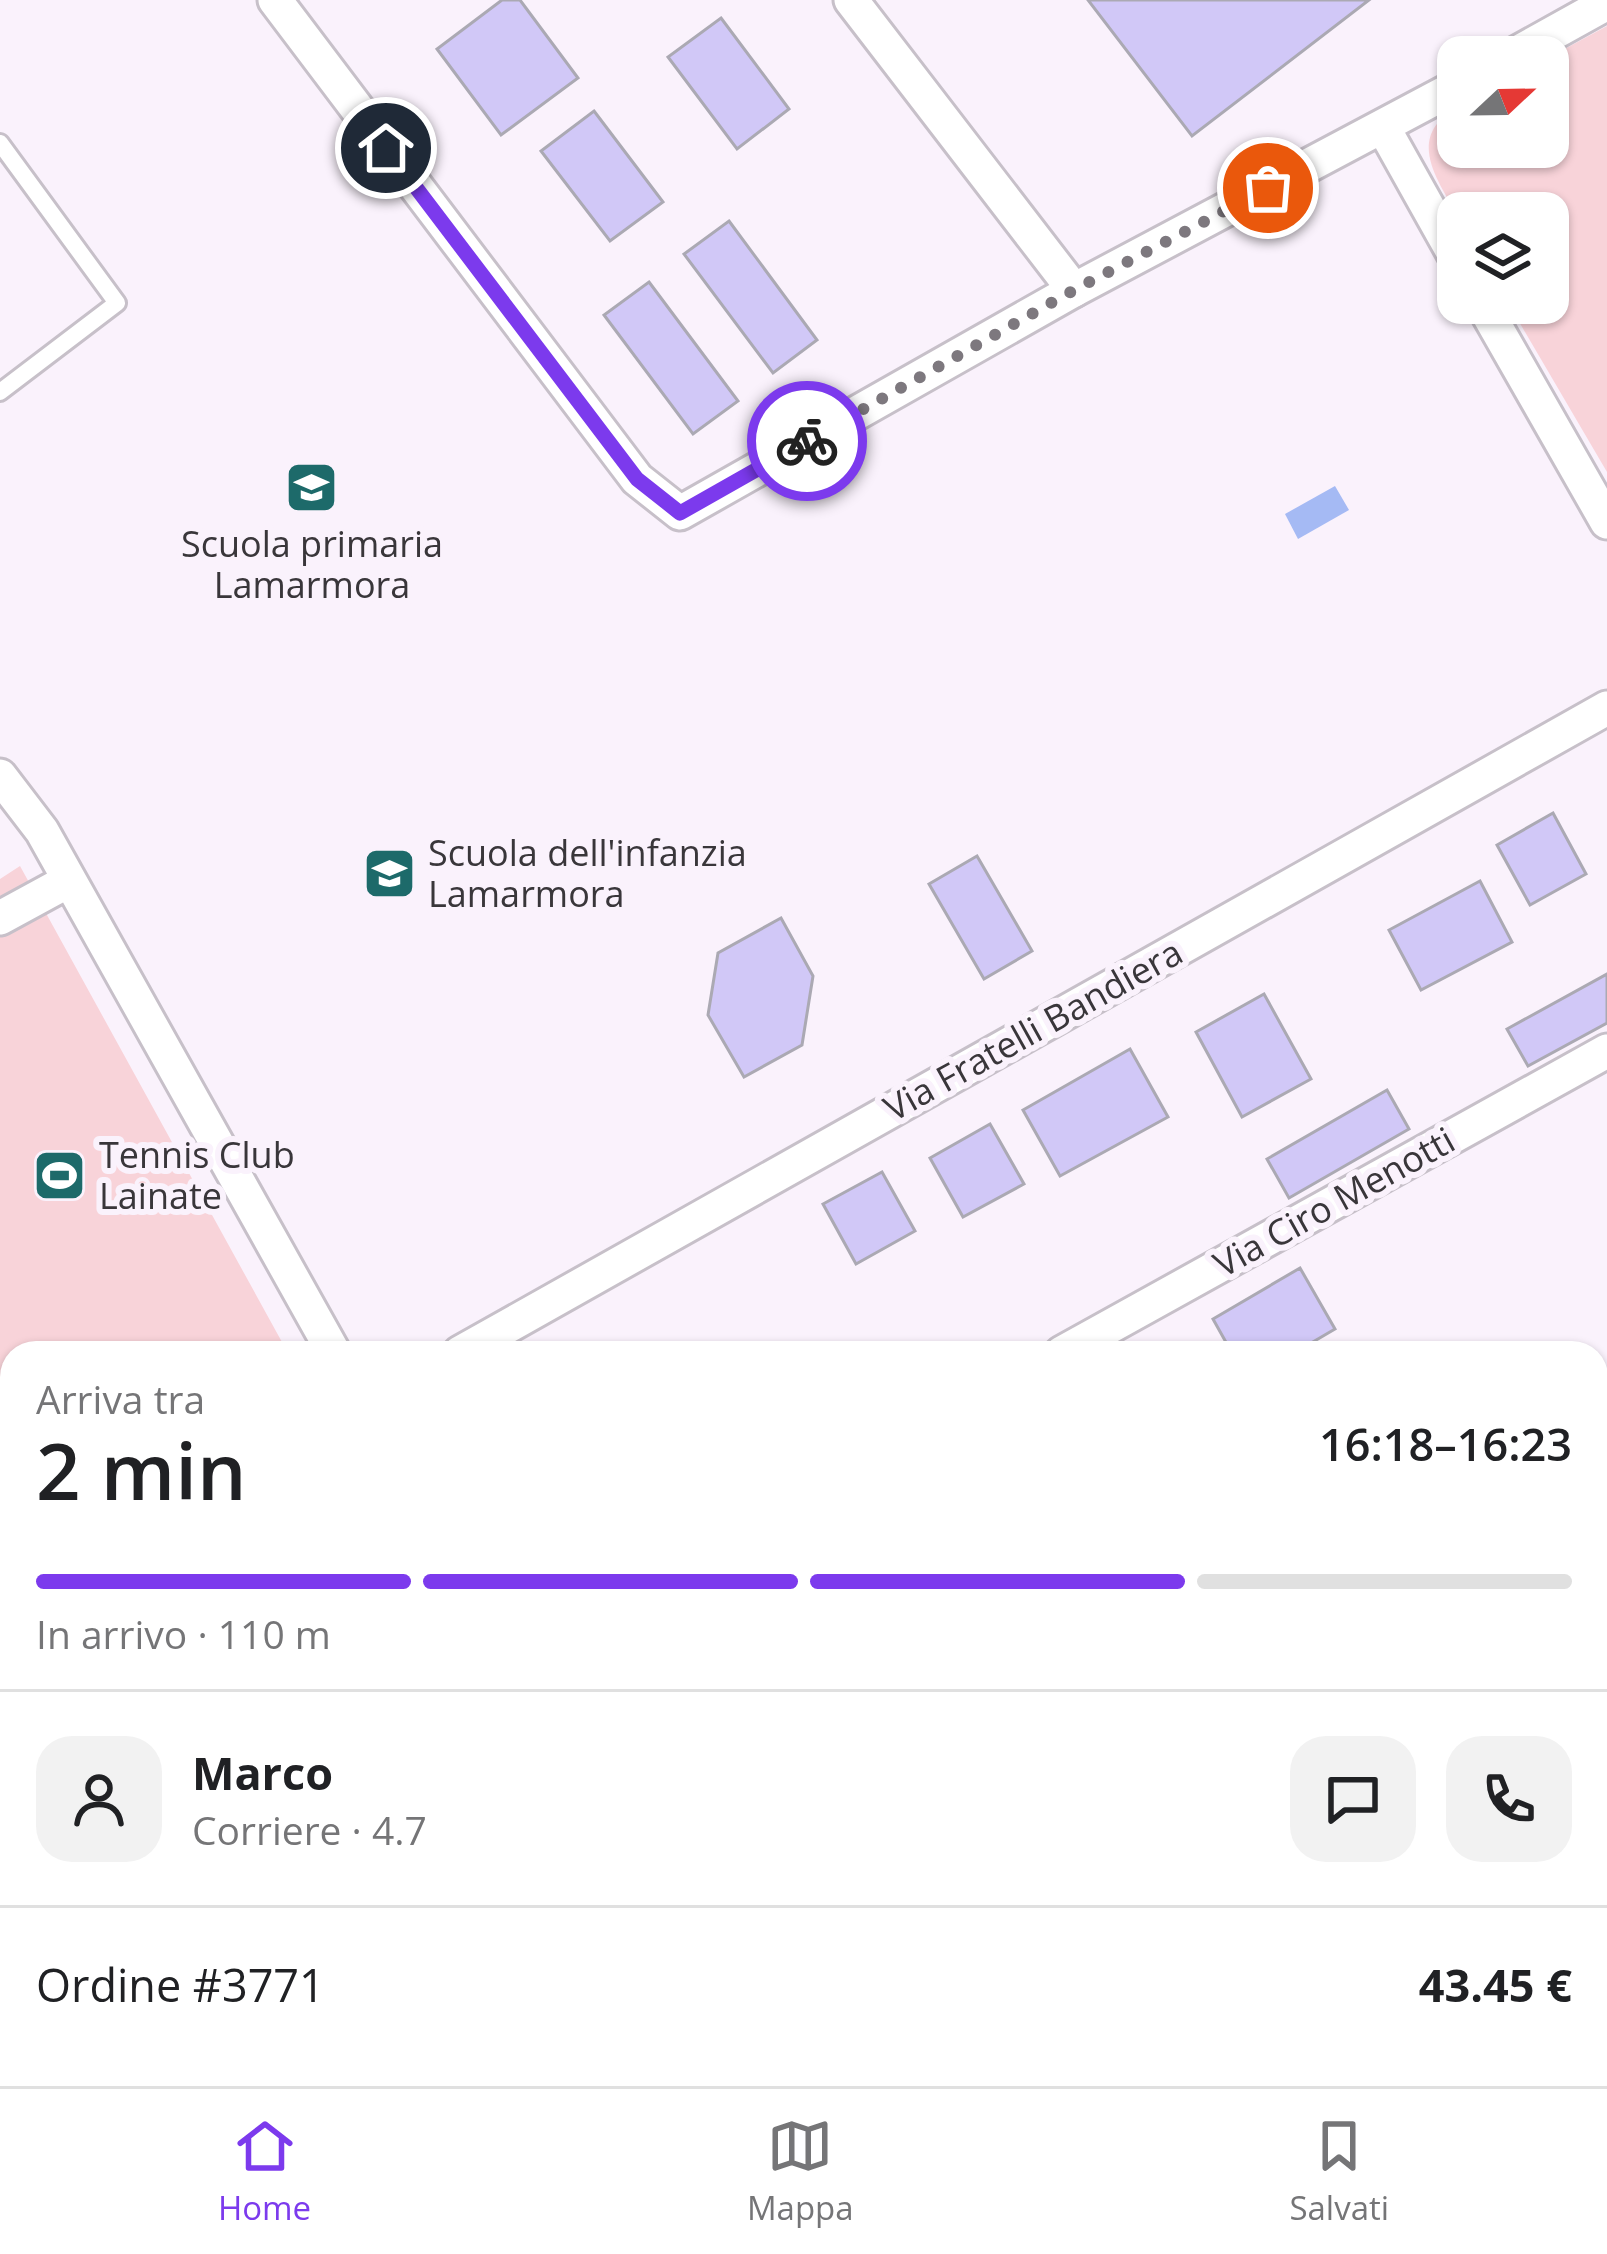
<!DOCTYPE html>
<html lang="it">
<meta charset="utf-8">
<style>
body{margin:0;font-family:"Open Sans",sans-serif;background:#f2f2f2;color:#202124;height:100vh;display:flex;flex-direction:column;font-size:45px;white-space:nowrap}
*{box-sizing:border-box;margin:0}
p{font-size:39px;color:#757577}
.icon{flex:none;width:66px;height:66px;fill:none;stroke:currentColor;stroke-width:2;stroke-linecap:round;stroke-linejoin:round}
.map{position:relative;flex:1;overflow:hidden}
.side{position:absolute;left:0px;top:1341px;width:1608px;height:747px;display:flex;flex-direction:column;background:#fff;border-radius:36px 36px 0 0;box-shadow:0 3px 9px #0004}
.side>*{flex:none}
.needle{width:78px;rotate:68deg}
.fabs{position:absolute;left:1437px;top:36px;display:grid;gap:24px}
.fabs a{display:grid;place-items:center;width:132px;height:132px;border-radius:24px;background:#fff;box-shadow:0 3px 9px #0004;font-size:60px}
.pin{position:absolute;display:grid;place-items:center;width:102px;height:102px;color:#fff;margin:-51px;border:6px solid #fff;border-radius:50%;box-shadow:0 3px 12px #0007}
.courier{position:absolute;display:grid;place-items:center;width:120px;height:120px;margin:-60px;border:9px solid #7c3aed;border-radius:50%;background:#fff;color:#222;box-shadow:0 3px 15px #0007}
.summary em{font-style:normal;font-weight:600}
.summary div{display:flex;flex-direction:column-reverse}
.summary{display:flex;align-items:center;justify-content:space-between;height:204px;padding:0 36px}
h1{font-size:78px;font-weight:600;line-height:90px}
.bar{display:grid;grid-template-columns:repeat(4,1fr);gap:18px 12px;align-content:center;height:144px;padding:0 36px}
.bar i{height:15px;border-radius:9px;background:#e0e0e0}
.bar .active{background:#7c3aed}
.bar p{grid-column:span 4}
.line{display:flex;align-items:center;gap:30px;padding:0 36px;border-top:3px solid #e0e0e0}
.line div{flex:1}
.round{display:grid;place-items:center;flex:none;width:126px;height:126px;border-radius:36px;background:#f2f2f2}
.tabs{display:flex;justify-content:space-around;align-items:center;height:168px;border-top:3px solid #e0e0e0;background:#fff;font-size:33px;color:#757577}
.tabs a{display:grid;justify-items:center;gap:6px}
.tabs .active{color:#7c3aed}
.map>svg:first-child{display:block}
</style>
<div class="map">
<svg width="1607" height="2086" viewBox="0 0 1607 2086">
<rect width="100%" height="100%" fill="#faf2fc"/>
<g fill="#f8d3d9">
<path d="M1607 26V472L1508 303H1548V213H1458V216C1436 178 1405 136 1458 107V147H1548V58Z"/>
<polygon points="20,866 288,1353 12,1353 12,1622 0,1629 0,879"/>
</g>
<polygon fill="#a5baf4" points="1335,486 1349,510 1298,539 1285,514"/>
<g fill="#d1c8f7" stroke="#aba9b3" stroke-width="3">
<polygon points="502,0 520,0 578,78 501,135 437,49"/>
<polygon points="1088,0 1369,0 1192,136"/>
<polygon points="721,18 789,109 737,149 668,57"/>
<polygon points="594,111 663,202 610,241 541,151"/>
<polygon points="729,221 817,340 773,373 684,254"/>
<polygon points="649,282 738,401 693,434 604,315"/>
<polygon points="1553,813 1586,874 1530,905 1497,845"/>
<polygon points="977,856 1032,951 984,979 929,884"/>
<polygon points="1480,881 1512,942 1421,990 1389,930"/>
<polygon points="781,918 813,976 802,1045 744,1077 708,1015 718,953"/>
<polygon points="1607,974 1607,1023 1528,1066 1507,1029"/>
<polygon points="1264,994 1311,1079 1242,1117 1196,1032"/>
<polygon points="1130,1049 1168,1117 1060,1176 1023,1110"/>
<polygon points="1387,1090 1409,1129 1289,1198 1267,1159"/>
<polygon points="990,1124 1024,1184 963,1217 930,1158"/>
<polygon points="882,1172 915,1231 856,1264 823,1204"/>
<polygon points="1300,1268 1335,1329 1294,1353 1232,1353 1213,1319"/>
<polygon points="1596,1383 1607,1403 1607,1415 1596,1421"/>
<polygon points="1607,1607 1607,1699 1596,1680 1596,1613"/>
<polygon points="813,2076 893,2076 899,2086 818,2086"/>
<polygon points="1427,2076 1457,2076 1463,2086 1408,2086"/>
</g>
<g fill="none" stroke-linecap="round" stroke-linejoin="round">
<defs>
<polyline id="lane" points="0,143 117,303 0,392"/>
<g id="street">
<polyline points="275,0 637,479 680,513 1074,290 1458,86"/>
<polyline points="851,0 1074,290"/>
<polyline points="1510,57 1607,3"/>
<polyline points="1383,127 1458,261"/>
<polyline points="1482,303 1607,522"/>
<polyline points="0,776 42,831 334,1353"/>
<polyline points="0,918 68,881"/>
<polyline points="460,1353 1607,708"/>
<polyline points="1062,1353 1607,1051"/>
<polyline points="1596,1500 1607,1494"/>
<polyline points="0,1739 12,1732"/>
<polyline points="1596,1945 1607,1939"/>
<polyline points="754,2076 760,2086"/>
<polyline points="1319,2086 1338,2076"/>
</g>
</defs>
<use href="#lane" stroke="#c7c0c9" stroke-width="22"/>
<use href="#street" stroke="#c7c0c9" stroke-width="39"/>
<polyline stroke="#959097" stroke-width="8" stroke-dasharray="9 6" stroke-linecap="butt" points="184,2086 200,2076"/>
<use href="#lane" stroke="#fff" stroke-width="16"/>
<use href="#street" stroke="#fff" stroke-width="33"/>
</g>
<g fill="none" stroke-linecap="round" stroke-linejoin="round">
<polyline stroke="#7d787e" stroke-width="12" stroke-dasharray="0 21.6" points="807,441 1074,290 1268,188"/>
<polyline stroke="#7c3aed" stroke-width="15" points="386,148 637,479 680,513 807,441"/>
</g>
<defs>
<symbol id="school-square" viewBox="-11 -11 22 22"><rect x="-9" y="-9" width="18" height="18" rx="4" fill="#1d6a6a" stroke="#faf2fc"/><path d="M0-5L7-2L0 1L-7-2ZM-4 1L0 2.5L4 1V4Q0 6-4 4Z" fill="#fff"/></symbol>
<symbol id="stadium-square" viewBox="-11 -11 22 22"><rect x="-9" y="-9" width="18" height="18" rx="4" fill="#1d6a6a" stroke="#faf2fc"/><path d="M0-5a6.5 5 0 1 0 0 10a6.5 5 0 1 0 0-10ZM-3.5-1.8h7v3.6h-7Z" fill="#fff"/></symbol>
</defs>
<g fill-rule="evenodd">
<use href="#school-square" x="282" y="458" width="59" height="59"/>
<use href="#school-square" x="360" y="844" width="59" height="59"/>
<use href="#stadium-square" x="30" y="1146" width="59" height="59"/>
</g>
<g text-anchor="middle" stroke-width="12" stroke-linejoin="round" paint-order="stroke">
<g font-size="36" fill="#39363a" stroke="#faf2fc" text-anchor="start">
<text x="312" y="557" text-anchor="middle">Scuola primaria<tspan x="312" dy="41">Lamarmora</tspan></text>
<text x="428" y="866">Scuola dell'infanzia<tspan x="428" dy="41">Lamarmora</tspan></text>
<text x="99" y="1168">Tennis Club<tspan x="99" dy="41">Lainate</tspan></text>
</g>
<g font-size="36" fill="#39363a" stroke="#faf2fc">
<text transform="translate(1033 1030) rotate(-29)" y="13">Via Fratelli Bandiera</text>
<text transform="translate(1334 1202) rotate(-29)" y="13">Via Ciro Menotti</text>
</g>
</g>
</svg>
<div class="fabs">
<a><svg class="needle" viewBox="-14 -14 28 28"><path d="M0-13l5 13h-10z" fill="#e53935"/><path d="M0 13l5-13h-10z" fill="#757577"/></svg></a>
<a><svg class="icon" aria-label="layers" viewBox="0 0 24 24"><path d="M12 4l9 5-9 5-9-5zM3 14l9 5 9-5"/></svg></a>
</div>
<div class="pin" style="left:1268px;top:188px;background:#ea580c"><svg class="icon" aria-label="bag" viewBox="0 0 24 24"><path d="M5 8h14l-1 12H6zM9 8a3 3 0 0 1 6 0"/></svg></div>
<div class="pin" style="left:386px;top:148px;background:#1f2937"><svg class="icon" aria-label="home" viewBox="0 0 24 24"><path d="M3 11l9-7 9 7M6 9v11h12V9"/></svg></div>
<div class="courier" style="left:807px;top:441px"><svg class="icon" aria-label="bike" viewBox="0 0 24 24"><circle cx="6" cy="16" r="4"/><circle cx="18" cy="16" r="4"/><path d="M6 16l4-8h5l3 8M10 8l3 8H6M13 5h3"/></svg></div>
<section class="side">
<div class="summary"><div><h1>2 min</h1><p>Arriva tra</p></div><em>16:18–16:23</em></div>
<div class="bar"><i class="active"></i><i class="active"></i><i class="active"></i><i></i><p>In arrivo · 110 m</p></div>
<div class="line" style="height:216px"><a class="round"><svg class="icon" aria-label="person" viewBox="0 0 24 24"><circle cx="12" cy="8" r="4"/><path d="M4 21q1-7 8-7t8 7"/></svg></a><div><b>Marco</b><p>Corriere · 4.7</p></div><a class="round"><svg class="icon" aria-label="chat" viewBox="0 0 24 24"><path d="M4 5h16v11H9l-5 4z"/></svg></a><a class="round"><svg class="icon" aria-label="phone" viewBox="0 0 24 24"><path d="M5 4h4l2 5-3 2q2 4 5 5l2-3 5 2v4C11 20 4 13 5 4z"/></svg></a></div>
<div class="line" style="height:156px"><div>Ordine #3771</div><b>43.45 €</b></div>
</section>
</div>
<nav class="tabs">
<a class="active"><svg class="icon" aria-label="home" viewBox="0 0 24 24"><path d="M3 11l9-7 9 7M6 9v11h12V9"/></svg>Home</a>
<a><svg class="icon" aria-label="map" viewBox="0 0 24 24"><path d="M3 6l6-2 6 2 6-2v14l-6 2-6-2-6 2zM9 4v14M15 6v14"/></svg>Mappa</a>
<a><svg class="icon" aria-label="saved" viewBox="0 0 24 24"><path d="M7 4h10v16l-5-4-5 4z"/></svg>Salvati</a>
</nav>
